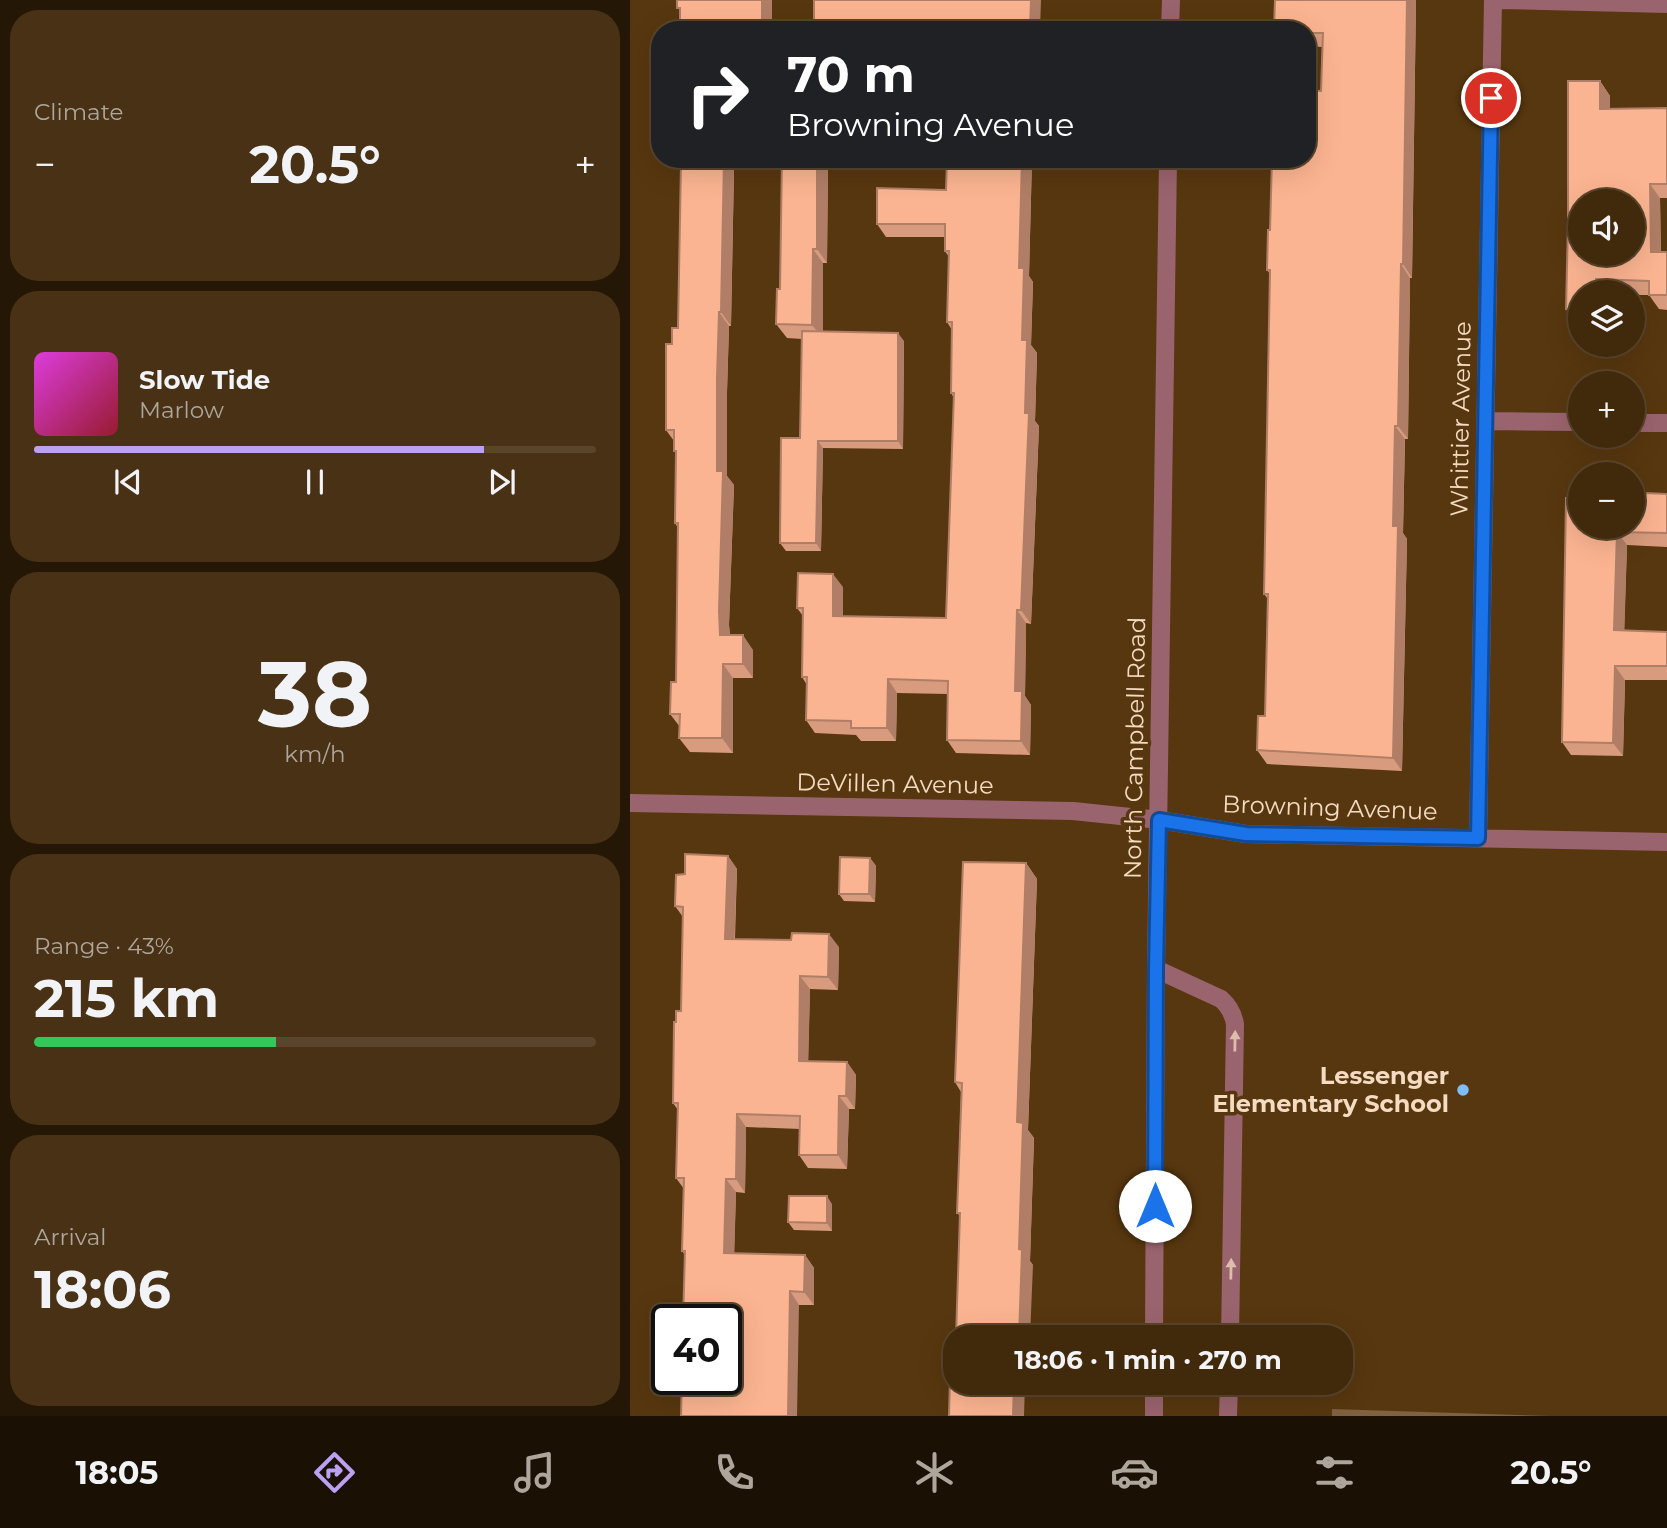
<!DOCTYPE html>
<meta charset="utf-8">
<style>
:root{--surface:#41290b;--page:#483114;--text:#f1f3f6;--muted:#aea69d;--line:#5a452c;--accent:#bca0f2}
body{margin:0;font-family:Montserrat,sans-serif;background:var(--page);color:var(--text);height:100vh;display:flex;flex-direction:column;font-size:26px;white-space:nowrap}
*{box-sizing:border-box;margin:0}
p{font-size:23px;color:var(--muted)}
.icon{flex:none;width:38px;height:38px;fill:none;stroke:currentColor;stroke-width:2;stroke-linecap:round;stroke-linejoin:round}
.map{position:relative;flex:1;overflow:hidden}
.drawer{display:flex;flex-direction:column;gap:10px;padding:10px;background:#241706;width:630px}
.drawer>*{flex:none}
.hud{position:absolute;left:21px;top:21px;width:665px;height:147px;border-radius:28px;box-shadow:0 7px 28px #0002,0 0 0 2px var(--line);background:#202124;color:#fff;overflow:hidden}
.tools{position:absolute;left:938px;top:189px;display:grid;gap:14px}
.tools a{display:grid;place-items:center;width:77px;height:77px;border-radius:50%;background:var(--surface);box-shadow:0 7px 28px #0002,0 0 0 2px var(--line);font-size:35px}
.speed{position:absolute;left:21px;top:1304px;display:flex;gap:14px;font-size:35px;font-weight:700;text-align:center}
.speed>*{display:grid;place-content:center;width:91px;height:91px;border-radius:50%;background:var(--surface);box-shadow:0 7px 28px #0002,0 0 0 2px var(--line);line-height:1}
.speed .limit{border:4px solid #111;border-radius:10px;background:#fff;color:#111}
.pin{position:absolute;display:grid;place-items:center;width:60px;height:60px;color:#fff;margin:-30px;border:4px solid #fff;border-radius:50%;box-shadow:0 2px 7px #0007}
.me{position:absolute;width:77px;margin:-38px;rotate:0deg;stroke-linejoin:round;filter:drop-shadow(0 0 5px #0008)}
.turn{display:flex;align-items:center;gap:24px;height:147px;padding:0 21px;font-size:32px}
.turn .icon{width:91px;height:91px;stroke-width:2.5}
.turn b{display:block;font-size:49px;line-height:60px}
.big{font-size:52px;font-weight:700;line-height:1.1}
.drawer .widget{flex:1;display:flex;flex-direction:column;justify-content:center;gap:10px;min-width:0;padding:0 24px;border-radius:28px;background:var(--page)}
.drawer .dial{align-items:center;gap:0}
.dial b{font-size:91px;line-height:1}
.song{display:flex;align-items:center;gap:21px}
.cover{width:84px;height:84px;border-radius:10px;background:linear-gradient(135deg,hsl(300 70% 55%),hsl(350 70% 35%))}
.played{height:7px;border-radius:4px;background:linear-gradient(90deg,var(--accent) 80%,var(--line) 80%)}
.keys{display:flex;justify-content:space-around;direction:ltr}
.heat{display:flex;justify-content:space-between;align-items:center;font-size:38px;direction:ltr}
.charge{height:10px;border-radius:5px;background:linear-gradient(90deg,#34c759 43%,var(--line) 0)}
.trip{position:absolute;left:313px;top:1325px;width:410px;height:70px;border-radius:28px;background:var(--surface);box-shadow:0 7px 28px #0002,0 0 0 2px var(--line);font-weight:700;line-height:70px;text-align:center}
.menu{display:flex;height:112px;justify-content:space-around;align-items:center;background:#1a1004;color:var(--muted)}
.menu .icon{width:49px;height:49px}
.menu .current{color:var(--accent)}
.menu b{font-size:32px;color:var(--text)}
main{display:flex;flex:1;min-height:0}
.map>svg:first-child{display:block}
.green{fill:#81613f}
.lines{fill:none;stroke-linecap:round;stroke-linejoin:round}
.minor{stroke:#9a646e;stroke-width:18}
.wall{fill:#d89b7d}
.shaded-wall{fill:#b07e66}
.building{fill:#fbb491;stroke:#b07e66;stroke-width:2;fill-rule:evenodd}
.oneway{fill:#debdac}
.route-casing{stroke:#114b97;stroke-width:18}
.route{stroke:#1a73e8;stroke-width:12}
.poi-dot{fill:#7ebdf9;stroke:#57370f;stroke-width:2.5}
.labels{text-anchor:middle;stroke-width:7;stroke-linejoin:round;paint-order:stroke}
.street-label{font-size:24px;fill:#f4dbc1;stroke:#57370f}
.poi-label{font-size:24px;font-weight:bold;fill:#f4dbc1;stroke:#57370f;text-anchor:end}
</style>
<main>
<section class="drawer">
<div class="widget"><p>Climate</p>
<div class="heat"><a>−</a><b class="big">20.5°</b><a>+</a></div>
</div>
<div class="widget">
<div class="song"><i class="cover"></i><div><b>Slow Tide</b><p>Marlow</p></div></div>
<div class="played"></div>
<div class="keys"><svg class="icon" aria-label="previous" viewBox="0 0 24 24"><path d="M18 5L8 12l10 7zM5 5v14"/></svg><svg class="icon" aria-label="pause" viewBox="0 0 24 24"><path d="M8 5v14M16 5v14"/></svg><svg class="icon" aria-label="next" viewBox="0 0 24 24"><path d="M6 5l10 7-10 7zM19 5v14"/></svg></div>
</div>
<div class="widget dial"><b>38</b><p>km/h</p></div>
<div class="widget"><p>Range · 43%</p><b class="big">215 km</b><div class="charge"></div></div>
<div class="widget"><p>Arrival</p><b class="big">18:06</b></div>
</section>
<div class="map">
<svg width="1037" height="1416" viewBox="0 0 1037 1416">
<rect width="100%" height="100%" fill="#57370f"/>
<!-- green -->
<path class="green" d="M 702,1409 L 921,1416 L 702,1416 Z"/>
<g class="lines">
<!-- minor -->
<path class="minor" d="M 871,0 L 1037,4
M 540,30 L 541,0
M 856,421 L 950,422
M 1003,423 L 1037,423
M 0,803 L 443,811 L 529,820 L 616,834 L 1037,842
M 848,838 L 863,0
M 526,969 L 591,999 C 599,1006 603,1013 605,1024 L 600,1337
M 524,1337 L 526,969 L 538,159
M 524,1416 L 524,1382
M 598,1416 L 599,1382"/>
</g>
<!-- wall -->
<path class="wall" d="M 786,0 L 782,278 L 780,278 L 778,439 L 775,439 L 773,533 L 777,539 L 772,771 L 637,764 L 627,750 L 635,716 L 638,599 L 634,594 L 640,274 L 637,270 L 640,230 L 691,91 L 692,47 L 677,46 L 677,30 Z
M 970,81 L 980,96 L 980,109 L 1037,108 L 1037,198 L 1030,198 L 1031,252 L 1037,252 L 1037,310 L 1029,309 L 1019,295 L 1003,295 L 1003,292 L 950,292 L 950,324 L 946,324 L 936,309 Z
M 46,159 L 198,159 L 197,263 L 193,263 L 193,331 L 274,341 L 273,449 L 193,448 L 191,551 L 156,551 L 150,543 L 170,438 L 172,339 L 157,338 L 146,324 L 150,289 L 152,169 L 104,169 L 101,326 L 99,326 L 97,392 L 97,476 L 104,485 L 99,625 L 100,635 L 123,650 L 123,678 L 103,678 L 103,753 L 60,752 L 49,738 L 50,727 L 40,714 L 46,682 L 48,528 L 45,523 L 46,454 L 44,451 L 44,441 L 36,430 L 42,344 L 48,328 L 51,170 L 46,163 Z
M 317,159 L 402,159 L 399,276 L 403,282 L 401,345 L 407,353 L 405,421 L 409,426 L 401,624 L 396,623 L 395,696 L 401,705 L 400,755 L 326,753 L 317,740 L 318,694 L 267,693 L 266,741 L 231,741 L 226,735 L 185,733 L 176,720 L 177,685 L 172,677 L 173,616 L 167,608 L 213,587 L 213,616 L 316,618 L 324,398 L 321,393 L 322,330 L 317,322 L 319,257 L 315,251 L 315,237 L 256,237 L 247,224 L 316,190 Z
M 1037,494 L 1037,547 L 997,545 L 994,631 L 1037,632 L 1037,680 L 995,680 L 993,756 L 941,755 L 932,742 L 936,498 L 1015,499 Z
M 98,856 L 107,869 L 105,939 L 209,947 L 208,990 L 180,989 L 178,1061 L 217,1062 L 226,1075 L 225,1109 L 219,1109 L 217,1169 L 178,1168 L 169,1155 L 170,1129 L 116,1127 L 115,1193 L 106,1192 L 104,1253 L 175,1255 L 184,1268 L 184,1305 L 169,1305 L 55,1255 L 52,1251 L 54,1189 L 46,1178 L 48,1110 L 43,1103 L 46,1022 L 51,1011 L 53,917 L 45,906 L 55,874 Z
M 240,858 L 246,866 L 245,902 L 214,901 L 209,894 Z
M 396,863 L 407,879 L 398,1130 L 404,1138 L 400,1261 L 403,1265 L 330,1216 L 327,1213 L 331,1092 L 325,1082 Z
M 202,1204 L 202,1231 L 164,1230 L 158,1222 Z"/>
<!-- shaded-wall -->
<path class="shaded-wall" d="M 132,0 L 142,0 L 142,30 L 132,30 Z
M 401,0 L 411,0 L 410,30 L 400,30 Z
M 777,0 L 786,0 L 782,278 L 773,264 Z
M 970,81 L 980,96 L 980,123 L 970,109 Z
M 94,159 L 98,159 L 104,169 L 101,326 L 91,312 Z
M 187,159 L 198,159 L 197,263 L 187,249 Z
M 392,159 L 402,159 L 399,276 L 403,282 L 401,345 L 407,353 L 405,421 L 409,426 L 401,624 L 391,610 L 395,413 L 389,268 Z
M 1020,184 L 1030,198 L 1031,266 L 1021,252 Z
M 183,249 L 193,263 L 193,339 L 182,325 Z
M 771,264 L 780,278 L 778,439 L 768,426 Z
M 966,279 L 975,292 L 966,292 Z
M 89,312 L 99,326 L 97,392 L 97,476 L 104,485 L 99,625 L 101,650 L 90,635 L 89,611 L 87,471 L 87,378 Z
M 268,333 L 274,341 L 273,449 L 268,441 Z
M 765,426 L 775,439 L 773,533 L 777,539 L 772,771 L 763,758 L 763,526 Z
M 188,441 L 193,448 L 191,551 L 186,543 Z
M 987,532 L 997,545 L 994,644 L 984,630 Z
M 203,574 L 213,587 L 213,629 L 203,616 Z
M 387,610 L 396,623 L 395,696 L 401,705 L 400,755 L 391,741 L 385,691 Z
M 113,635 L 123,650 L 123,678 L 113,664 Z
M 93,664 L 103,678 L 103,753 L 92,738 Z
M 985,666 L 995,680 L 993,756 L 983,743 Z
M 258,679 L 267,693 L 266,741 L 257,728 Z
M 98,856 L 107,869 L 104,952 L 95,939 Z
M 240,858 L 246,866 L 245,902 L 239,894 Z
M 396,863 L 407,879 L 398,1130 L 404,1138 L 400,1261 L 403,1265 L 400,1337 L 389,1337 L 387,1122 Z
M 199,934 L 209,947 L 208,990 L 198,977 Z
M 170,976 L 180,989 L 178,1074 L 169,1061 Z
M 217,1062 L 226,1075 L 225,1109 L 216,1096 Z
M 209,1096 L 219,1109 L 217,1169 L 208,1155 Z
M 107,1114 L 116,1127 L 115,1193 L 106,1179 Z
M 96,1179 L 106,1192 L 104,1266 L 94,1253 Z
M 197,1196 L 202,1204 L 202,1231 L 197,1223 Z
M 175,1255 L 184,1268 L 184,1305 L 174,1292 Z
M 160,1291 L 169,1305 L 167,1416 L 158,1416 Z
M 384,1382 L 395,1382 L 394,1416 L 383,1416 Z"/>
<!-- building -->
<path class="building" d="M 47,0 L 132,0 L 132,30 L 102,29 L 102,30 L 50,30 L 50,8 L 47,8 Z
M 184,0 L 401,0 L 400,30 L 184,30 Z
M 645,0 L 777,0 L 773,264 L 771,264 L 768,426 L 765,426 L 763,526 L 768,526 L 763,758 L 627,750 L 628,716 L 635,716 L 638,594 L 634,594 L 640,270 L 637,270 L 638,230 L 640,230 L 642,159 L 677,159 L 677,90 L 691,91 L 693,33 L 677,33 L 677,30 L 644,30 Z
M 938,81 L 970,81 L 970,109 L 1037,108 L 1037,184 L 1020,184 L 1021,252 L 1037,252 L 1037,295 L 1019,295 L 1019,281 L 966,279 L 966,292 L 950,292 L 950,310 L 936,309 L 938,223 ZM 950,201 L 1003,201 L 1003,254 L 950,254 Z
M 46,159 L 94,159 L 91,312 L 89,312 L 87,378 L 87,471 L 93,471 L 89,611 L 90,635 L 113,635 L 113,664 L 93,664 L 92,738 L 49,738 L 50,714 L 40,714 L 41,682 L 46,682 L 48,523 L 45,523 L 46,451 L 44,451 L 44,430 L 36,430 L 36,344 L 42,344 L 42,328 L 48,328 L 51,164 L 46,163 Z
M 152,159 L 187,159 L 187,249 L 183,249 L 182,325 L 146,324 L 147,289 L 150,289 Z
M 317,159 L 392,159 L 389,268 L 394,268 L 392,340 L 397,340 L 395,413 L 399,413 L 391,610 L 387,610 L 385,691 L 392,691 L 391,741 L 317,740 L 318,681 L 258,679 L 257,728 L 221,728 L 221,721 L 176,720 L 177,677 L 172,677 L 173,608 L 167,608 L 168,573 L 203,574 L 203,616 L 316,618 L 324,393 L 321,393 L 322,322 L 317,322 L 319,251 L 315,251 L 315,224 L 247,224 L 247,188 L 316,190 Z
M 172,331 L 268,333 L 268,441 L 188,441 L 186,543 L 150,543 L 151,438 L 170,438 Z
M 1015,493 L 1037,494 L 1037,533 L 987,532 L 984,630 L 1037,632 L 1037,666 L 985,666 L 983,743 L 932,742 L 936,498 L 950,498 L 950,527 L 1003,527 L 1003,499 L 1015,499 Z
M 55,854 L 98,856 L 95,939 L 161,940 L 162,933 L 199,934 L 198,977 L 170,976 L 169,1061 L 217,1062 L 216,1096 L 209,1096 L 208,1155 L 169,1155 L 170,1116 L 107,1114 L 106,1179 L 96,1179 L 94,1253 L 175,1255 L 174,1292 L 160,1291 L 158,1416 L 51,1416 L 52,1379 L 96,1379 L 96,1320 L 53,1320 L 55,1251 L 52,1251 L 54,1178 L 46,1178 L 48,1103 L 43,1103 L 44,1022 L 46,1022 L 46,1011 L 51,1011 L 53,907 L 45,906 L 46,875 L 55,874 Z
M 210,857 L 240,858 L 239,894 L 209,894 Z
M 333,862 L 396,863 L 387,1122 L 393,1123 L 389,1249 L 392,1250 L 389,1337 L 326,1337 L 330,1213 L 327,1213 L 332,1083 L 325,1082 Z
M 159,1196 L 197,1196 L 197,1223 L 158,1222 Z
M 326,1348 L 326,1382 L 384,1382 L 383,1416 L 319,1416 L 320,1377 L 325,1377 Z"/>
<!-- one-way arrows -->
<defs><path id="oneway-solid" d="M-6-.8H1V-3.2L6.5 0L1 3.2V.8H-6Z" transform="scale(1.75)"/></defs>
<g class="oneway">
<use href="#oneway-solid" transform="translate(605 1041) rotate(-89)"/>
<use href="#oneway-solid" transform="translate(601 1269) rotate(-89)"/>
</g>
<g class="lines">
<defs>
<path id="route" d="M 525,1206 L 526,969 L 529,820 L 616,834 L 848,838 L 861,98"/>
</defs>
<!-- route casing -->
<use href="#route" class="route-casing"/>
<!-- route -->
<use href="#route" class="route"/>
</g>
<!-- markers -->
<circle class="poi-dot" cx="833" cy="1090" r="7"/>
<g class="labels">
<!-- street labels -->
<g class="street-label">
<text transform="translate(831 419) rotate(-89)" y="8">Whittier Avenue</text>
<text transform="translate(505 748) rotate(-89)" y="8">North Campbell Road</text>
<text transform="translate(265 784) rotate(1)" y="8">DeVillen Avenue</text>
<text transform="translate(700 808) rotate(2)" y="8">Browning Avenue</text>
</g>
<!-- poi labels -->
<g class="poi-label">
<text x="819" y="1084">Lessenger<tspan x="819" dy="28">Elementary School</tspan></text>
</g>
</g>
</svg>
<div class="tools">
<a><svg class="icon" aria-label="sound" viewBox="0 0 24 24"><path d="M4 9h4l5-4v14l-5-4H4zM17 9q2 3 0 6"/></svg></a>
<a><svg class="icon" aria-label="layers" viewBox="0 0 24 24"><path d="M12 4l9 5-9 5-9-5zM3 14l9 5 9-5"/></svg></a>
<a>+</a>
<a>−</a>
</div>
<div class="speed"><div class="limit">40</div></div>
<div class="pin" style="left:861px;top:98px;background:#d93025"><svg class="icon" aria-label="arrive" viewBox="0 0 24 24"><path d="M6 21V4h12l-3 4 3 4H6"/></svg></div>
<svg class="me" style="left:525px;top:1206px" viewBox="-20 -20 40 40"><circle r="19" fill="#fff"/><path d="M0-13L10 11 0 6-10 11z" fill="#1a73e8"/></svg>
<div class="trip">18:06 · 1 min · 270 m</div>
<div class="hud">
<div class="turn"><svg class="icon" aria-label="right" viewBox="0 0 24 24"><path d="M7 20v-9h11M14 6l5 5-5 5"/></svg><div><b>70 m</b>Browning Avenue</div></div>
</div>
</div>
</main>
<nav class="menu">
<b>18:05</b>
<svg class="icon current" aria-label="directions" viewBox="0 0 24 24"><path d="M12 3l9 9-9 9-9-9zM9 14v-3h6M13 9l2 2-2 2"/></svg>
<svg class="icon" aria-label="music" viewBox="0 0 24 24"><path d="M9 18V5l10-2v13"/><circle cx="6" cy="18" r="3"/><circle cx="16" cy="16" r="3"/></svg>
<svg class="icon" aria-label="phone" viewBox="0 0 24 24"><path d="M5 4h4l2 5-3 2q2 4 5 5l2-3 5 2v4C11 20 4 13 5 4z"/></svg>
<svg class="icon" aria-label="climate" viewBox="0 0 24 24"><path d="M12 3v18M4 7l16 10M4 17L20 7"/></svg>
<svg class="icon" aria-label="car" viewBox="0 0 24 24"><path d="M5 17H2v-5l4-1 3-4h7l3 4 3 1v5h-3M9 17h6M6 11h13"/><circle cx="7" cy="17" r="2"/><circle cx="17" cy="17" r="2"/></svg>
<svg class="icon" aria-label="filters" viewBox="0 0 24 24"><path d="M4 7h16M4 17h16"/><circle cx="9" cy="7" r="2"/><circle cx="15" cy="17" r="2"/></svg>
<b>20.5°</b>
</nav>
